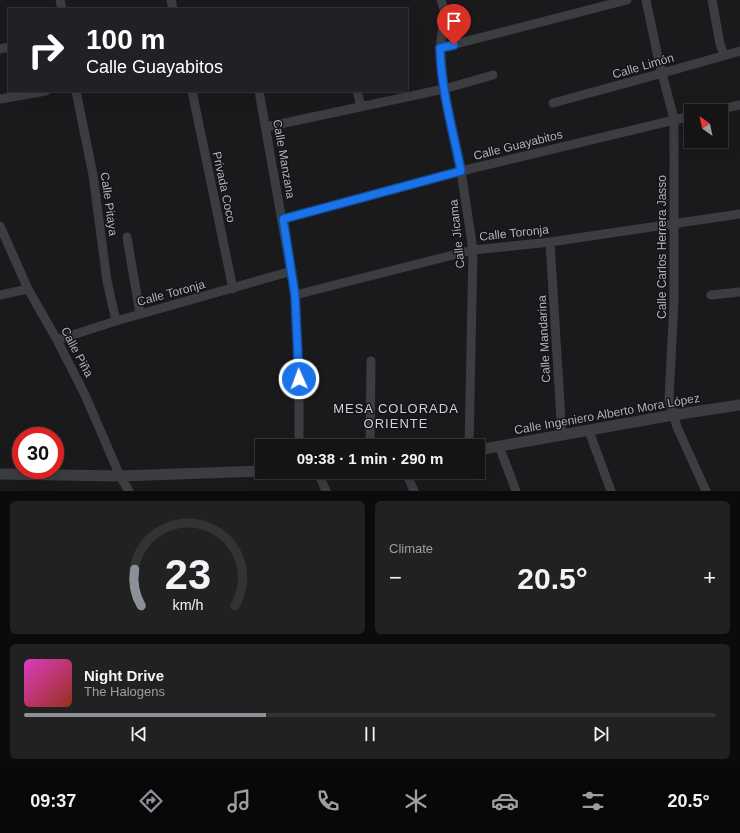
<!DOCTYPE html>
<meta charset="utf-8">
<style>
:root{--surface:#141415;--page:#212122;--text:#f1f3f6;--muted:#9d9ea0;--line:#333334;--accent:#8c9099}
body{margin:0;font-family:Arial,sans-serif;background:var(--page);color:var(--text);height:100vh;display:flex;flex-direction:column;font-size:15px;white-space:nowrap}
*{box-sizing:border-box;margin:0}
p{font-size:13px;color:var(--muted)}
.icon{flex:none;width:22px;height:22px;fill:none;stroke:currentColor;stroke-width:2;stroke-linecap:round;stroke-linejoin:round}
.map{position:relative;height:491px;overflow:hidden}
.side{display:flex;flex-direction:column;gap:10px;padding:10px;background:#0b0b0c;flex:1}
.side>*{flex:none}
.hud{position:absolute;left:8px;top:8px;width:400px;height:84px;border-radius:0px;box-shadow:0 4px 16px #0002,0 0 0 1px var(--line);background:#202124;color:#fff;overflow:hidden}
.needle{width:26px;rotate:327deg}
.controls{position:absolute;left:684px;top:104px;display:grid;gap:8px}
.controls a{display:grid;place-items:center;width:44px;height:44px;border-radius:0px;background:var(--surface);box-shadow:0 4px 16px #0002,0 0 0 1px var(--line);font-size:20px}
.speed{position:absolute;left:12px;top:427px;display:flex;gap:8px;font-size:20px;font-weight:700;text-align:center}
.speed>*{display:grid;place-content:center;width:52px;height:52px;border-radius:50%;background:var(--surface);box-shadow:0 4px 16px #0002,0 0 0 1px var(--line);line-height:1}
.speed .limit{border:6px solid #d22;background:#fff;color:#111}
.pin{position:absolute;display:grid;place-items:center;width:34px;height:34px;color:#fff;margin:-41px -17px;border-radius:50% 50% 50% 0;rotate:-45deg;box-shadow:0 0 4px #0007}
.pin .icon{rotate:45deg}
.me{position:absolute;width:44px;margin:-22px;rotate:358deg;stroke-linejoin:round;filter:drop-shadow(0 0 3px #0008)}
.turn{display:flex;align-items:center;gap:14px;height:84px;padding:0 12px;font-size:18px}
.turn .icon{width:52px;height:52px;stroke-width:2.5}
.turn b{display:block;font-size:28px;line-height:34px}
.big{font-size:30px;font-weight:700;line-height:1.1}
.side .widget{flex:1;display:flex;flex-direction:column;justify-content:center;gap:6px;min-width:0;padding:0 14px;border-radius:6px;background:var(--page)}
.side .dial{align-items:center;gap:0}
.dial svg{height:104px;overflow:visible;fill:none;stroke:var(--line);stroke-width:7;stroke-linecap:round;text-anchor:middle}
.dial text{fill:var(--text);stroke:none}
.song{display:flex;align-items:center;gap:12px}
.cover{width:48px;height:48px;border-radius:6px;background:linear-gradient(135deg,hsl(310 70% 55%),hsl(10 70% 35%))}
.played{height:4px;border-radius:2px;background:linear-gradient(90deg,var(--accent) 35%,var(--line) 35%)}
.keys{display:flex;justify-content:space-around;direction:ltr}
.heat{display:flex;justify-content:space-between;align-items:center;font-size:22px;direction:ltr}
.side .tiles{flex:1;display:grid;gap:10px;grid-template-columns:1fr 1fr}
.widget:last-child{grid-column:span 2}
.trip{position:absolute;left:255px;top:439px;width:230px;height:40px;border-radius:0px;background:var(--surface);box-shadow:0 4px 16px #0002,0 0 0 1px var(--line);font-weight:700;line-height:40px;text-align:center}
.tabs{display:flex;height:64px;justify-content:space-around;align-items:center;background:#080808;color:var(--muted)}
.tabs .icon{width:28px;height:28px}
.tabs .active{color:var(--accent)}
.tabs b{font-size:18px;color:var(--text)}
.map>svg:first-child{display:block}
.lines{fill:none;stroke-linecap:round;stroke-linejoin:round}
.minor{stroke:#3b3d40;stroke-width:9}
.tertiary{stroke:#3b3d40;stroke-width:11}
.route-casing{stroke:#114b97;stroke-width:10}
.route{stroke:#1a73e8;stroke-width:7}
.labels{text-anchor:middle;stroke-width:3;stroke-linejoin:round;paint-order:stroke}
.street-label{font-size:12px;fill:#aeb4ba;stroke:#151517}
.neighbourhood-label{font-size:13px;letter-spacing:1px;fill:#ced2d6;stroke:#151517}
</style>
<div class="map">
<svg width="740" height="491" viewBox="0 0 740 491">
<rect width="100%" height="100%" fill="#1a1a1c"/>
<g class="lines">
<!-- minor -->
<path class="minor" d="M 60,0 L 62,9
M 171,0 L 173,9
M 441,0 L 446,15 L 442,33 L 440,48 L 444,89 L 461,171 L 473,250 L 469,446
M 646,0 L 659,62 L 674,119 L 674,301 L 669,399 L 677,427 L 706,491
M 712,0 L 720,44 L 724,55
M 440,48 L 627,0
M 0,49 L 9,47
M 76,91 L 93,175 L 107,281 L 116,321
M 192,91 L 233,289
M 259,91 L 295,295 L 299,379 L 299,446
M 357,91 L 361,106
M 0,99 L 46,91
M 553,103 C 615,86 678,69 740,51
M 712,111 L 740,105
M 266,127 L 444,89 L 493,75
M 283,219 L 461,171 L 691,116
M 0,226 L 28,289 L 57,340 L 85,395 L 120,476 L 129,491
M 127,237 L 140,314
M 550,242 L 562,436
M 0,295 L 28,289
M 295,295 L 473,250 L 550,242 L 740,214
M 711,295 L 740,292
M 57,340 L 116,321 L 292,271
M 589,431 L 611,491
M 370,446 L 371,361
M 499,446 L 516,491
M 318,472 L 326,491
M 406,472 L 414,491"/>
<!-- tertiary -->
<path class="tertiary" d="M 478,450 L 673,415 L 740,405
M 0,474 L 120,476 L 262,471"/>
</g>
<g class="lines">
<defs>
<path id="route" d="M 299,379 L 295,295 L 283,219 L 461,171 C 453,131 441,90 440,48 L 454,45"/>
</defs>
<!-- route casing -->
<use href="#route" class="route-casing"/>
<!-- route -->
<use href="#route" class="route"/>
</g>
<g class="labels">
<!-- street labels -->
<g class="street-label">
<text transform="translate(643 66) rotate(-16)" y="4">Calle Limón</text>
<text transform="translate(518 145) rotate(-14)" y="4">Calle Guayabitos</text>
<text transform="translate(284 159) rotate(80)" y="4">Calle Manzana</text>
<text transform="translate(224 187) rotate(78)" y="4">Privada Coco</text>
<text transform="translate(109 204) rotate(82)" y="4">Calle Pitaya</text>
<text transform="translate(514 233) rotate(-6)" y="4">Calle Toronja</text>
<text transform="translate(457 234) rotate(-96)" y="4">Calle Jícama</text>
<text transform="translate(662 247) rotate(-90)" y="4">Calle Carlos Herrera Jasso</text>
<text transform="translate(171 293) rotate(-15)" y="4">Calle Toronja</text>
<text transform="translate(544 339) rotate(-93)" y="4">Calle Mandarina</text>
<text transform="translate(77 352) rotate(62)" y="4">Calle Piña</text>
<text transform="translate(607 414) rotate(-10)" y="4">Calle Ingeniero Alberto Mora López</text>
</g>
<!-- neighbourhood labels -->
<g class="neighbourhood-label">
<text x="396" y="413">MESA COLORADA<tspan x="396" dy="15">ORIENTE</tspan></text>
</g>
</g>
</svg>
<div class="controls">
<a><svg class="needle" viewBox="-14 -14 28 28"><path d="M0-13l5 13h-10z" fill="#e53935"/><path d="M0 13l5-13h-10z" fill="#9d9ea0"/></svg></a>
</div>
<div class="speed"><div class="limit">30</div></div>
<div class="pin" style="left:454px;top:45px;background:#d93025"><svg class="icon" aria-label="arrive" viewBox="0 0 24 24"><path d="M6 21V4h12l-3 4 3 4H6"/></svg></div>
<svg class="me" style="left:299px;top:379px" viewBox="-20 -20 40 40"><circle r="17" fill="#1a73e8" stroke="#fff" stroke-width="3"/><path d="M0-11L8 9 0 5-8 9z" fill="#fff"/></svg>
<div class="trip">09:38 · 1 min · 290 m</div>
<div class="hud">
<div class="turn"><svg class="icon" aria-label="right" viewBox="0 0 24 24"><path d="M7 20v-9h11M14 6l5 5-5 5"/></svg><div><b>100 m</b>Calle Guayabitos</div></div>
</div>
</div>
<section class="side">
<div class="tiles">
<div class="widget dial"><svg viewBox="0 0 100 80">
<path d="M14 69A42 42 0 1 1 86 69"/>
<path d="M14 69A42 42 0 0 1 9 41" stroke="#8c9099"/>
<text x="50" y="56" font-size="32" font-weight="700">23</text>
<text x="50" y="72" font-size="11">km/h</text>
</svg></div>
<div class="widget"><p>Climate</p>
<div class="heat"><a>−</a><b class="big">20.5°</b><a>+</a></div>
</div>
<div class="widget">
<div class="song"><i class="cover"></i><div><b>Night Drive</b><p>The Halogens</p></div></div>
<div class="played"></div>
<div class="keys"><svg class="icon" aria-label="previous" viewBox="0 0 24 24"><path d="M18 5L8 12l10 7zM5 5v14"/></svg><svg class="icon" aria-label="pause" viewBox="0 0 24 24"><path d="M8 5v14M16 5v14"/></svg><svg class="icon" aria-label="next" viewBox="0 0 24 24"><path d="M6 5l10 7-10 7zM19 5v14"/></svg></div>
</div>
</div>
</section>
<nav class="tabs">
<b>09:37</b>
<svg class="icon active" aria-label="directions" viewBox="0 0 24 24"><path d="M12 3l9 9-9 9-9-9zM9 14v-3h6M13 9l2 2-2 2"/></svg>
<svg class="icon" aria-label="music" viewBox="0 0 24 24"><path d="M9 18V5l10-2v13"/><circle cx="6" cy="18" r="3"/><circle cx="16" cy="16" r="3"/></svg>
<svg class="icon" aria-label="phone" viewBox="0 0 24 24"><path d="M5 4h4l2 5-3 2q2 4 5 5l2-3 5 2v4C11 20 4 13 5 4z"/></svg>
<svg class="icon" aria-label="climate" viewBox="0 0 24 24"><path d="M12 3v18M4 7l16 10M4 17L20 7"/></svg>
<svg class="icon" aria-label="car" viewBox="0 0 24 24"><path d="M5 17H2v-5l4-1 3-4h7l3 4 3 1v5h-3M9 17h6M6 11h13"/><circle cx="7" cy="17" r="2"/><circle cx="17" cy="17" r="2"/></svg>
<svg class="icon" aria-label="filters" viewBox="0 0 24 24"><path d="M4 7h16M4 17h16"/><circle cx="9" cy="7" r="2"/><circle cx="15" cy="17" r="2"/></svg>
<b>20.5°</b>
</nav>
